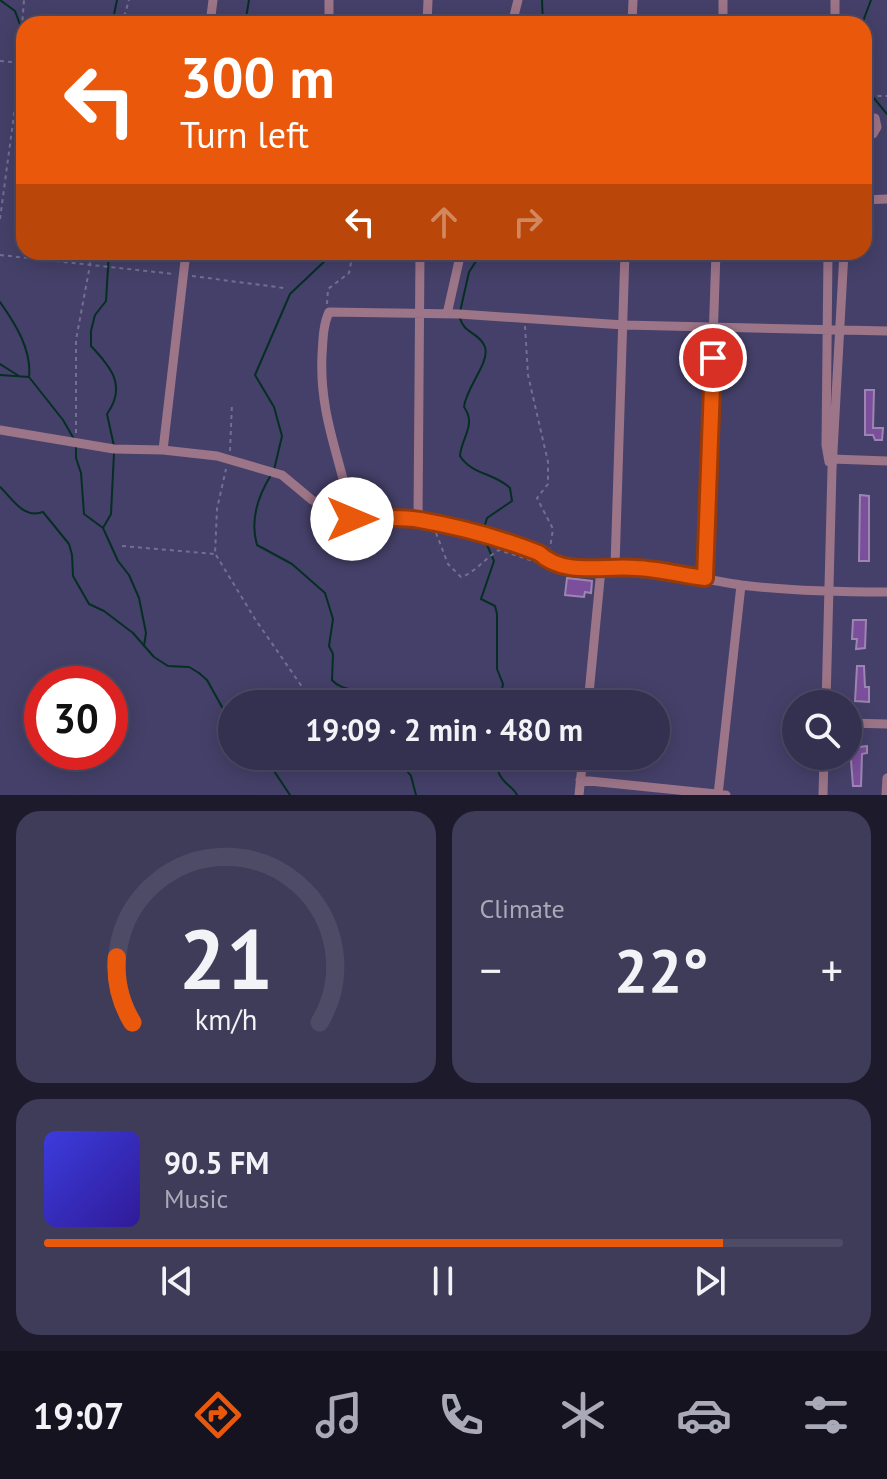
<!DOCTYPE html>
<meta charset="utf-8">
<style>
:root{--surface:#34304f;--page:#3f3c59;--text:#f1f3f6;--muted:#a9a9b7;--line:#4e4b66;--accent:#ea580c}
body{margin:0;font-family:"PT Sans",sans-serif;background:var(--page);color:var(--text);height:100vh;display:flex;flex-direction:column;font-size:30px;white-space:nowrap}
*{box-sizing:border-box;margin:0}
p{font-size:26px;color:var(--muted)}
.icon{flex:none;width:44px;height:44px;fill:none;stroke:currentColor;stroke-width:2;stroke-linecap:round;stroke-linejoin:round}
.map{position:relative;height:795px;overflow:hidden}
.sheet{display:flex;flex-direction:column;gap:16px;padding:16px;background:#1d1a2b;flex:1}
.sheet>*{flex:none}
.banner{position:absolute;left:16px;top:16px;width:856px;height:244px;border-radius:24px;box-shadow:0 4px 20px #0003,0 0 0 2px var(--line);background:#ea580c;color:#fff;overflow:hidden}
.fabs{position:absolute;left:782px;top:690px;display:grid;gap:16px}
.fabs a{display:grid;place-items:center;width:80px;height:80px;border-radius:50%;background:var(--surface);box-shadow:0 4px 20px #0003,0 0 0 2px var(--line);font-size:40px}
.speed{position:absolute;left:24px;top:666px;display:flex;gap:16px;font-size:40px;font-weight:700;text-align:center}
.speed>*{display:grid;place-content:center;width:104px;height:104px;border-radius:50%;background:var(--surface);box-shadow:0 4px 20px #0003,0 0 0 2px var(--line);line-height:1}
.speed .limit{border:12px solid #d22;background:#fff;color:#111}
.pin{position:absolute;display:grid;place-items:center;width:68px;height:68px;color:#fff;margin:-34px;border:4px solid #fff;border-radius:50%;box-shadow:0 2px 8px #0007}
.me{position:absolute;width:88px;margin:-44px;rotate:90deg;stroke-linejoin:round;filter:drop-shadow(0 0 6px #0008)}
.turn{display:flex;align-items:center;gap:28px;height:168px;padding:0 32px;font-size:36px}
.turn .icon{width:104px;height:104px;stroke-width:2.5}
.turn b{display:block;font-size:56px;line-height:68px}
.lanes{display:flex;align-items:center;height:76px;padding:0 32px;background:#0003;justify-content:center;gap:40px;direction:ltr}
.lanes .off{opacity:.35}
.big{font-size:60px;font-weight:800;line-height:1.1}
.sheet .card{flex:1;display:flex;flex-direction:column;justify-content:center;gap:12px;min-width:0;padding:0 28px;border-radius:24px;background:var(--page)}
.sheet .dial{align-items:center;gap:0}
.dial svg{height:208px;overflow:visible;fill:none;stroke:var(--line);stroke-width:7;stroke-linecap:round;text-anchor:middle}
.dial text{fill:var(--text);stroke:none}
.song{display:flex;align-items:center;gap:24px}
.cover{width:96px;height:96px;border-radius:12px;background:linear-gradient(135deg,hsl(240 70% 55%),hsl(250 70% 35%))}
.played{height:8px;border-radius:4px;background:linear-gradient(90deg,var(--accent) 85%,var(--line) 85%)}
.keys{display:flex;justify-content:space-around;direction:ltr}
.heat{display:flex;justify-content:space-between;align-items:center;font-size:44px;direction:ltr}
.sheet .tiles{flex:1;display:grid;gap:16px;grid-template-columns:1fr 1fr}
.card:last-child{grid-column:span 2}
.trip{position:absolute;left:218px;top:690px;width:452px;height:80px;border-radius:40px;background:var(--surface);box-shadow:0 4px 20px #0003,0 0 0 2px var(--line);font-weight:800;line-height:80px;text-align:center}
.menu{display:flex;height:128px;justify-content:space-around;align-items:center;background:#151320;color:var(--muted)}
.menu .icon{width:56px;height:56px}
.menu .on{color:var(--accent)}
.menu b{font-size:36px;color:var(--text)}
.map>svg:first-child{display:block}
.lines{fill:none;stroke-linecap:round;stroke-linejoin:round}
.stream{stroke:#052f23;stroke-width:2}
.building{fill:#7b4f9c;stroke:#9c85b1;stroke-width:2}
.path{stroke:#736f93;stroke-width:2;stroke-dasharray:4 4;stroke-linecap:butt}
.street{stroke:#9d7588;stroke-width:9}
.route-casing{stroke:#983908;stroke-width:20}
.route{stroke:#ea580c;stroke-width:14}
</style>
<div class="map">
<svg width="887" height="795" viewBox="0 0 887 795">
<rect width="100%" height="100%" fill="#454069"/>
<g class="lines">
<!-- stream -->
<path class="stream" d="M 0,0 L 15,11 L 24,35
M 542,0 L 543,24
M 112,24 L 117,0
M 245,24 L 249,0
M 862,24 L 871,0
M 864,86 L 887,114
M 109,252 L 106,301 L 95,315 L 91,331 L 91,346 C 111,367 127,386 107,414 L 114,446
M 0,302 C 15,323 32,350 29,377
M 460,312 L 469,272 L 482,252
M 460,318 C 463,333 480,333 485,347 C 490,363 466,387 464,407 C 477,425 461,438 460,456 C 472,475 495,473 510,488 L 512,501 L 487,518 L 484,528
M 0,364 L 19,376
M 0,375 L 29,377 L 63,420 L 74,439
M 76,445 L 76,458 L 81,473 L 84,514 L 103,528
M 114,453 L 111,514 L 103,528 L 118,561 L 129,575 L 139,598 L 146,633 L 144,646
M 274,470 L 282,436 L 274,407 L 255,375 L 290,294 L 328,258 L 331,252
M 271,475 C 258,496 250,521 257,545 L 292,564 L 325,593 L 333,619 L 329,646 L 333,654 L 332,680 C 342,692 359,687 372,697 L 373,704
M 0,487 C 13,499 23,519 43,512 L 69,544 L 72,555 L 73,576 L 89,604 L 104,611 L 133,633 L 154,657 L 168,666 L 189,667 L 199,673 L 207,680 L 232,725
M 484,538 L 494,561 L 481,599 L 495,606 L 497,614 L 497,669 L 503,684 L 499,704
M 264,756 L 290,795
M 395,756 L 411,776 L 416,795
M 506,756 L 498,771 C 502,784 513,786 517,795"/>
</g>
<!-- building -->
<path class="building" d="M 865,390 L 874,390 L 873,428 L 883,428 L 882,440 L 875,440 L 873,435 L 865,435 Z
M 860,495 L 869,496 L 869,561 L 859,561 Z
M 567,578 L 592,581 L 591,593 L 585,592 L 584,597 L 565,595 Z
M 853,620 L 866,620 L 865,648 L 856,649 L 857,639 L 852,639 Z
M 857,666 L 864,666 L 865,687 L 869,687 L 869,702 L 855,701 Z
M 867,746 L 867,753 L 862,754 L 861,786 L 853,786 L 850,748 Z"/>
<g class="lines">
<!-- path -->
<path class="path" d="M 122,24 L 129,0
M 0,61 L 24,63
M 864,100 L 866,96 L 887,96
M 864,105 L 868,112
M 0,219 L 17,92 L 24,0
M 0,255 L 174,274
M 192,276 L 284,288
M 327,304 L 328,289 L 349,273 L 353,252
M 525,326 L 528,375 L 548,462 L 548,484 L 537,498 L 553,529 L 550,548
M 76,433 L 76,340 L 90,265 L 91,252
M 230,451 L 232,403
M 436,533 L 448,564 L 461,577 C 475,573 486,557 499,550 L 536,562
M 122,546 L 215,554 L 217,509 L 226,469
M 216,555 L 255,619 L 314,704"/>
<!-- street -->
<path class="street" d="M 210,24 L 213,0
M 329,24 L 329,0
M 427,24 L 428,0
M 512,24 L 518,0
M 632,24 L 633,0
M 723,24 L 723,0
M 835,24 L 835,0
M 864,135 L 873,134 L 877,127 L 875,118
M 864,200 L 887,199
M 828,252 L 826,445 L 829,462
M 447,314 L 461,252
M 0,430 L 114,449 L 163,450 L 217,456 L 282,475 L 312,500 L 352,519 L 418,520 L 462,531 L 483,533 L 539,553 C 565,578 607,564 638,568 C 672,572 707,580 741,585 C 789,591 839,592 887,592
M 163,450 L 186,252
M 832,459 L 887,461
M 352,519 C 342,460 319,418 322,355 C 323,340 323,325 329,312 L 459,314 L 624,325 L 887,331
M 418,520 L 420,252
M 615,566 L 625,252
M 705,578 L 716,252
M 588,704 L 601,569
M 826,704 L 832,469 L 844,252
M 848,723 L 887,724
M 580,780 L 726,795
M 579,795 L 583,756
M 718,795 L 741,585
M 823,795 L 824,756
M 886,795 L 887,778"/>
</g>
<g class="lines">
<defs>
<path id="route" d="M 352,519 C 374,519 398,516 420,520 C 461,527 500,538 539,553 C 564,577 606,565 636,568 C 659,569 682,575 705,578 L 713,358"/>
</defs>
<!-- route casing -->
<use href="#route" class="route-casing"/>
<!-- route -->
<use href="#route" class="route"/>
</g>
</svg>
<div class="fabs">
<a><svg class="icon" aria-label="search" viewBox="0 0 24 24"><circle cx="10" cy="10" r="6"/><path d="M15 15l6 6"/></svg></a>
</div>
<div class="speed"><div class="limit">30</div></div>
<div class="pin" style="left:713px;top:358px;background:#d93025"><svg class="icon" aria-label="arrive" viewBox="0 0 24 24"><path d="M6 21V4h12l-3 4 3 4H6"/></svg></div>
<svg class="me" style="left:352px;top:519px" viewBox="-20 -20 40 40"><circle r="19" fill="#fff"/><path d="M0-13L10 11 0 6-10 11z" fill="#ea580c"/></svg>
<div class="trip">19:09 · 2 min · 480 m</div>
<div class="banner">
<div class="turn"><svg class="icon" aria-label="left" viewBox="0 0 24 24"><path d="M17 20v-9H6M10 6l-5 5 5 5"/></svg><div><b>300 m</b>Turn left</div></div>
<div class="lanes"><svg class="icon" aria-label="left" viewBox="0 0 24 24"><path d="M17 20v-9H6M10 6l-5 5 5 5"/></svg><svg class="icon off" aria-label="ahead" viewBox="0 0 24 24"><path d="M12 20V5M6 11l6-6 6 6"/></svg><svg class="icon off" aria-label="right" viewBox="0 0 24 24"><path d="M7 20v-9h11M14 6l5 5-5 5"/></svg></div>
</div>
</div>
<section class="sheet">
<div class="tiles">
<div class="card dial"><svg viewBox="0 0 100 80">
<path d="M14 69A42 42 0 1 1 86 69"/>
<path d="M14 69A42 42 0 0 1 8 44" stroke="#ea580c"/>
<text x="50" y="56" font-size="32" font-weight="700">21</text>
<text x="50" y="72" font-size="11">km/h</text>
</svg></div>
<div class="card"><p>Climate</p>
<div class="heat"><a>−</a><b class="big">22°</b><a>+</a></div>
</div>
<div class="card">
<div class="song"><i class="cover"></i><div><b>90.5 FM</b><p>Music</p></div></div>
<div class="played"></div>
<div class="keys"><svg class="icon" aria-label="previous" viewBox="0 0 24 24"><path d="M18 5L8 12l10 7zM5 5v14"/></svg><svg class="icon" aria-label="pause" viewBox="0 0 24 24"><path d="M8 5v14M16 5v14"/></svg><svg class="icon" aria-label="next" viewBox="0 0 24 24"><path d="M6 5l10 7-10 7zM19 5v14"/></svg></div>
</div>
</div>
</section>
<nav class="menu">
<b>19:07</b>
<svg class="icon on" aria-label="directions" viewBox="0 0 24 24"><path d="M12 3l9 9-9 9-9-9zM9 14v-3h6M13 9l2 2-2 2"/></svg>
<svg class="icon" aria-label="music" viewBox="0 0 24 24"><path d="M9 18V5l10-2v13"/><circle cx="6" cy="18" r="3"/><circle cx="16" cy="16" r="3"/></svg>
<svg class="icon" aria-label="phone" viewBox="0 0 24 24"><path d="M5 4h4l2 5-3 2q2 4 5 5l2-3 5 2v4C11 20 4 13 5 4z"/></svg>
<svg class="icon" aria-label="climate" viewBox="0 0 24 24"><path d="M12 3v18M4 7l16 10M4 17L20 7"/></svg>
<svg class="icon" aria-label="car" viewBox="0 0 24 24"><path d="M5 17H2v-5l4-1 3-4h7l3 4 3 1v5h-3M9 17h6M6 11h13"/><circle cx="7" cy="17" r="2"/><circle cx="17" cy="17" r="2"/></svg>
<svg class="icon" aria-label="filters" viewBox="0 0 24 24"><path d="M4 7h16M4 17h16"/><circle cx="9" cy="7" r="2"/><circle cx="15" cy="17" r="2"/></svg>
</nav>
